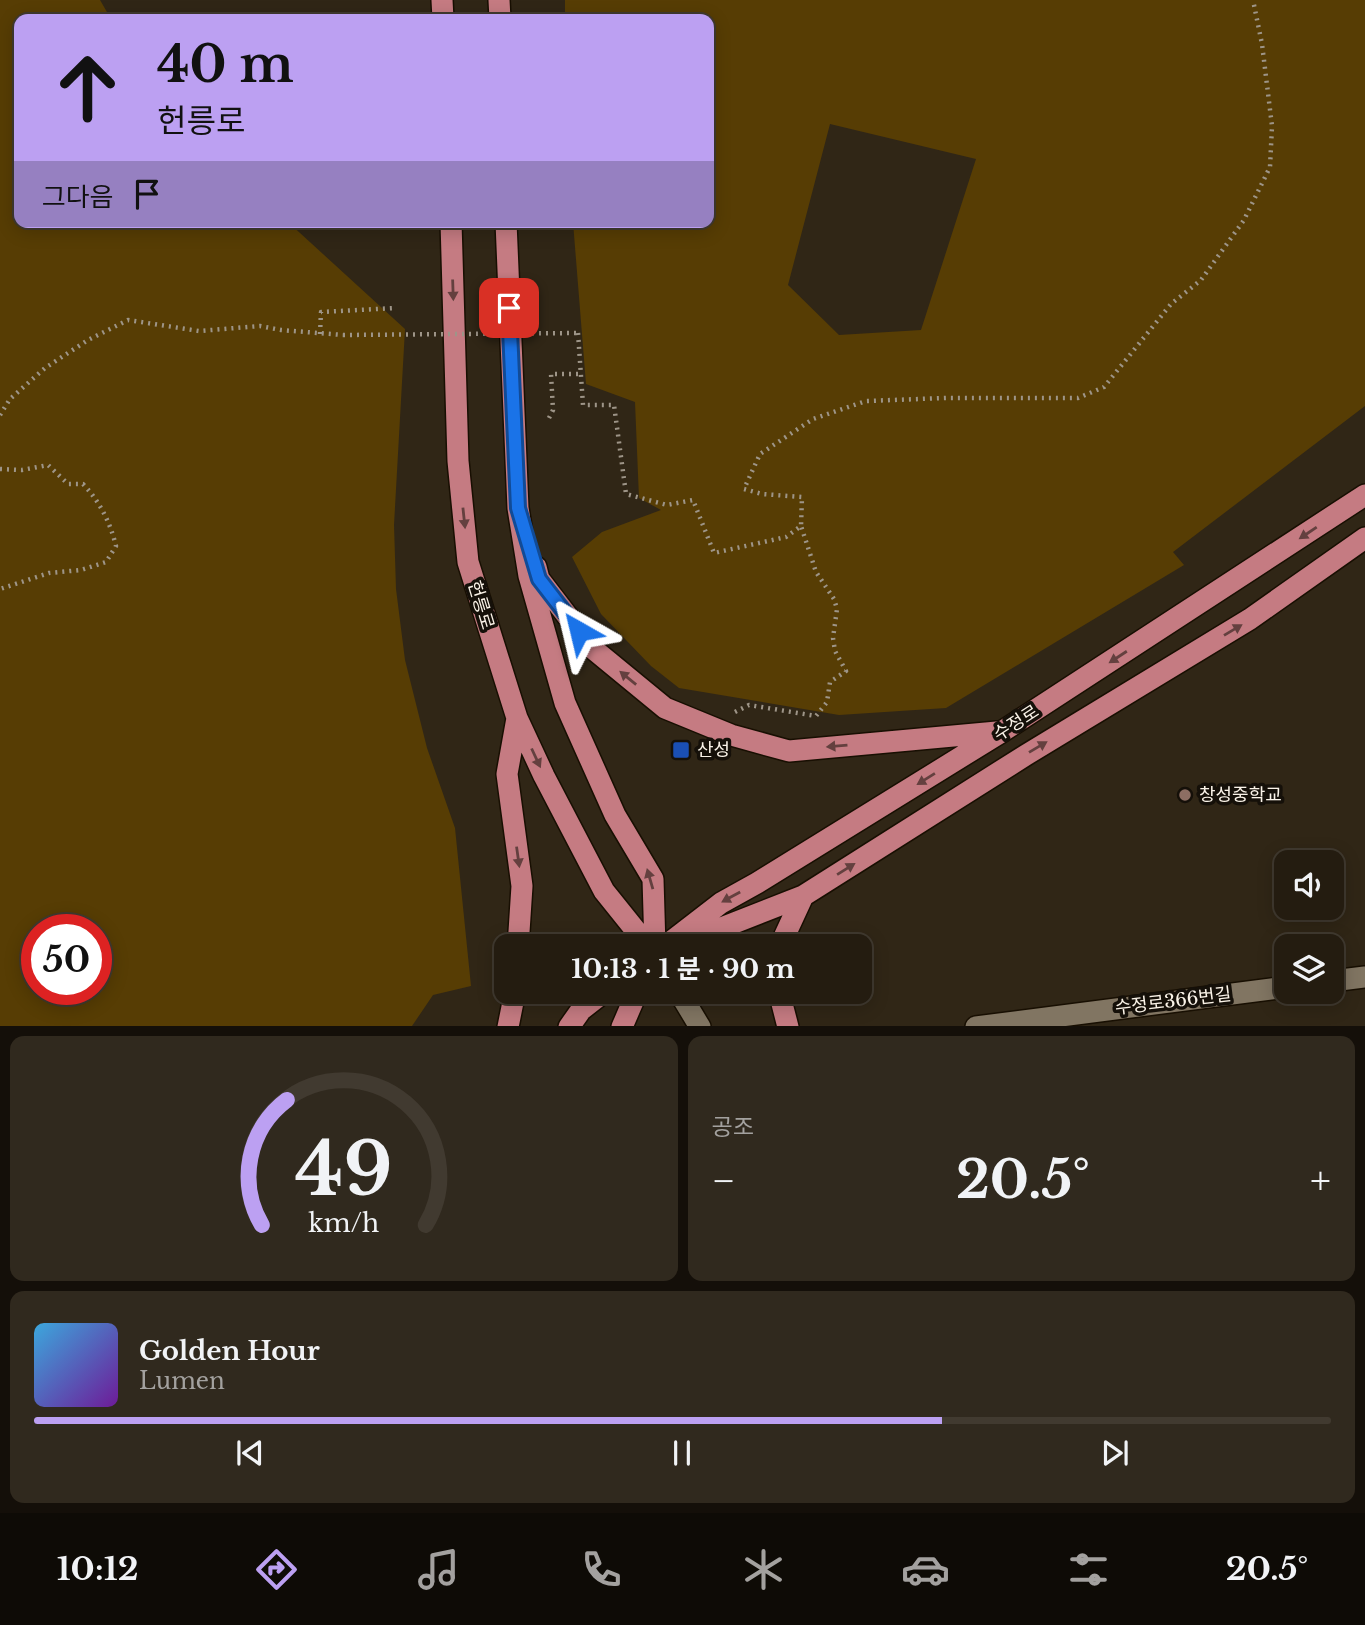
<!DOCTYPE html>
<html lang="ko">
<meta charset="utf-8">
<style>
:root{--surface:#241c10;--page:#30291e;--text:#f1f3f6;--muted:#a3a19f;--line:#413a30;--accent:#bca0f2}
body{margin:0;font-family:"Libre Baskerville","Noto Sans KR",serif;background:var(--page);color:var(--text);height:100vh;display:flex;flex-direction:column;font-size:26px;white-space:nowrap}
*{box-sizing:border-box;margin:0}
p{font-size:23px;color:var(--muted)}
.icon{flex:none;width:38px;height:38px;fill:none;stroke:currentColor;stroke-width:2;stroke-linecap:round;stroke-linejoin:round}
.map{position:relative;height:1026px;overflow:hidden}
.panel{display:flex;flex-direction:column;gap:10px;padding:10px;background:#140f09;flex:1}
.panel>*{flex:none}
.top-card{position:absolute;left:14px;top:14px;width:700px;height:214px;border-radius:14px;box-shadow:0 4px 18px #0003,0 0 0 2px var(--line);background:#bca0f2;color:#111;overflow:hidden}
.fabs{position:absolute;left:1274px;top:850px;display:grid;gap:14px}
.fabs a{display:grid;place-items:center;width:70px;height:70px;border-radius:14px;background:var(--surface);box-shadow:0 4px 18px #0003,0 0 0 2px var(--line);font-size:35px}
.speed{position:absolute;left:21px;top:914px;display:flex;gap:14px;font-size:35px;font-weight:700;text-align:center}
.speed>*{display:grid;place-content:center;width:91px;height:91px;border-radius:50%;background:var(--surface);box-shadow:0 4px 18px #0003,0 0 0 2px var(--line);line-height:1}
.speed .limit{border:10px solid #d22;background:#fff;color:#111}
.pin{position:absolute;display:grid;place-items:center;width:60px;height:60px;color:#fff;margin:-30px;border-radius:14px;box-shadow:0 4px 10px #0006}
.me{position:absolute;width:77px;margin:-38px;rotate:323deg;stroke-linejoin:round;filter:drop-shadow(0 0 5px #0008)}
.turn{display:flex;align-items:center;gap:24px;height:147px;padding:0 28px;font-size:32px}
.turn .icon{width:91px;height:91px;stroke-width:2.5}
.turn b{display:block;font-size:49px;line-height:60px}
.then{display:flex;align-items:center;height:66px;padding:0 28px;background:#0003;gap:14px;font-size:26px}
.big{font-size:52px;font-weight:700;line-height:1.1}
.panel .tile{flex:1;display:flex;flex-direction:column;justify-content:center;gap:10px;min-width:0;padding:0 24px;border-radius:14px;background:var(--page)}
.panel .dial{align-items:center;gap:0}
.dial svg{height:182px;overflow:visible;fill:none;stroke:var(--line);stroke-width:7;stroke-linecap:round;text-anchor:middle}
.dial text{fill:var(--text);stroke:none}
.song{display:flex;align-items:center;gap:21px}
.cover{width:84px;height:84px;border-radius:10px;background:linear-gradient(135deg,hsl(200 70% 55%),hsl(280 70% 35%))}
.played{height:7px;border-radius:4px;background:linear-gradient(90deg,var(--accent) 70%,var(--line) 70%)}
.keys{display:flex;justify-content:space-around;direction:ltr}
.heat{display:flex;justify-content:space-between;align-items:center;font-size:38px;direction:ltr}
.panel .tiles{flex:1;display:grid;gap:10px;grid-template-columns:1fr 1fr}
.tile:last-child{grid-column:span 2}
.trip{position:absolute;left:494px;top:934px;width:378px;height:70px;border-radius:14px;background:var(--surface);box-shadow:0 4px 18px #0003,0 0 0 2px var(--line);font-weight:700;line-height:70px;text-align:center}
.tabs{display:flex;height:112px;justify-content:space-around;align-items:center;background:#0e0b06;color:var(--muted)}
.tabs .icon{width:49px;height:49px}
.tabs .active{color:var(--accent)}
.tabs b{font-size:32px;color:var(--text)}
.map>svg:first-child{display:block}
.green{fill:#573d04;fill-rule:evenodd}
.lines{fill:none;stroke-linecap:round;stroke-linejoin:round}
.minor-casing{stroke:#180f02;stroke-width:24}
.major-casing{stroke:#180f02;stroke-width:24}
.path{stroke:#9e9588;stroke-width:4.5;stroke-dasharray:2 5;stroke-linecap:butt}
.minor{stroke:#817562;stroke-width:21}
.major{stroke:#c57b82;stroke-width:21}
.path-bridge{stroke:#9e9588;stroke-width:4.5;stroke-dasharray:2 5;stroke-linecap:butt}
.oneway{fill:#64403f}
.route-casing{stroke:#114b97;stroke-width:18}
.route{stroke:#1a73e8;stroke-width:12}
.transit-dot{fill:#1a4fb4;stroke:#151009;stroke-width:2.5}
.education-dot{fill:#8d6e63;stroke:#151009;stroke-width:2.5}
.labels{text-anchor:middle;stroke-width:7;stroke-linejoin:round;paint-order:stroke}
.street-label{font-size:18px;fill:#faf3e8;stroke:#151009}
.poi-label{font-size:18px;fill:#faf3e8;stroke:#151009;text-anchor:start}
</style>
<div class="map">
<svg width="1365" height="1027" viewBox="0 0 1365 1027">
<rect width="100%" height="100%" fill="#302616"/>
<!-- green -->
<path class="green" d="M 0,0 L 100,0 L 111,19 L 19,19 L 19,222 L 288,222 L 405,329 L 394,525 L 396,589 L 405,660 L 427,748 L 455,828 L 471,986 L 433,995 L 412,1026 L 0,1026 ZM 96,929 L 96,989 L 37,989 L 37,929 Z
M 565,0 L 1365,0 L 1365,406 L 1173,552 L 1184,565 L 946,708 L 839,715 L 679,688 L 651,666 L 601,614 L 572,557 L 602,532 L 661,510 L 639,498 L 635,402 L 586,384 L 573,222 L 709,222 L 709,19 L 565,19 ZM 830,124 L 976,159 L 921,330 L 839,335 L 788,285 Z"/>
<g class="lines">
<defs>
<path id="minor" d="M 1332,981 L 1365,977
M 679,992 L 700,1027
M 976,1027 L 1286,987"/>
<path id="major" d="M 442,0 L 443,19
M 499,0 L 500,19
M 451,222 L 458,461 L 468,562 L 517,718 L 544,776 L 604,891 L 649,947
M 506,222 L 518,508 L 529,576 L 565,703 L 615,815 L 653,879 L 655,947
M 536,567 L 539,579 L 592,648 L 665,708 L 731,735 L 789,751 L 997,732
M 517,718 L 507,774 L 522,886 L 518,947
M 678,945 L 803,896 L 1026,755 L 1250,619 L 1365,538
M 664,947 L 721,903 L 757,883 L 1003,731 L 1365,495
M 783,947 L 785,935 L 803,896
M 779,992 L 788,1027
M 508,1027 L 515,992
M 569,1027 L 581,1010 L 604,992
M 622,1027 L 637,992"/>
</defs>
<!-- minor casing -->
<use href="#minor" class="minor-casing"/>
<!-- major casing -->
<use href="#major" class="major-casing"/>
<!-- path -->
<path class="path" d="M 578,333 L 583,405 L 614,405 L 626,494 L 667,505 L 693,500 L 714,553 L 786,537 L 801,526 L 802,497 L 762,494 L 744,489 L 760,454 L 813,419 L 866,401 L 946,398 L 1078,398 L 1104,387 L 1171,304 L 1201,280 L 1244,220 L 1270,167 L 1272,126 L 1262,44 L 1253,0
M 320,334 L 321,312 L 395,308
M 0,415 L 10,399 L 45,368 L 88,340 L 128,320 L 199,331 L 260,326 L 281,330 L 343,335
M 549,418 L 553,410 L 551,374 L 581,374
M 0,469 L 22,470 L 48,465 L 68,484 L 83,484 C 100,502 110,522 116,546 L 106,562 L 81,570 L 49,573 L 0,589
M 735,712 L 749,705 L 816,716 L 827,702 L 830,682 L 846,671 L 835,651 L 833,638 L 837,609 L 834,599 L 816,572 L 801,526"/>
<!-- minor -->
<use href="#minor" class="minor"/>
<!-- major -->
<use href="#major" class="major"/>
<!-- path-bridge -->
<path class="path-bridge" d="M 343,335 L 578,333"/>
</g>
<!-- one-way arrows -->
<defs><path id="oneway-solid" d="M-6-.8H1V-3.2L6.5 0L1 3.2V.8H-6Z" transform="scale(1.75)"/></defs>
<g class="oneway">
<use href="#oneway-solid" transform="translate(453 290) rotate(88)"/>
<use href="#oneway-solid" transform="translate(464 518) rotate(84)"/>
<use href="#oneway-solid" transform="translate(1308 533) rotate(146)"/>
<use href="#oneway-solid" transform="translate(1233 630) rotate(-31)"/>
<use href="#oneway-solid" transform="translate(1118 657) rotate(147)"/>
<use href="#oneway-solid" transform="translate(628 678) rotate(-141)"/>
<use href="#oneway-solid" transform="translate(837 746) rotate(175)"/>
<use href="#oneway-solid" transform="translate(1038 747) rotate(-31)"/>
<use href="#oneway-solid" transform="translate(536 758) rotate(65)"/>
<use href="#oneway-solid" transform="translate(926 779) rotate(148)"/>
<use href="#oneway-solid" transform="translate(518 857) rotate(82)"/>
<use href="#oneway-solid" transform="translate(846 869) rotate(-32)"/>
<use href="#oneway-solid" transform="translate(650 879) rotate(-106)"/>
<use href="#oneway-solid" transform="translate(731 897) rotate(151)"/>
</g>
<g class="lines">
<defs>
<path id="route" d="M 509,308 L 518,508 L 539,579 L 579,631"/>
</defs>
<!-- route casing -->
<use href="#route" class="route-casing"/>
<!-- route -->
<use href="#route" class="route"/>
</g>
<!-- markers -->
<rect class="transit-dot" x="672" y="741" width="18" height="18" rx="3.5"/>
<circle class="education-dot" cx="1185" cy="795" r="7"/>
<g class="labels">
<!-- street labels -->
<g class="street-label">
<text transform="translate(481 605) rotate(73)" y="6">헌릉로</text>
<text transform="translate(1016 723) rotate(-33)" y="6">수정로</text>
<text transform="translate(1173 1001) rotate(-7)" y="6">수정로366번길</text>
</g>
<!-- poi labels -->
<g class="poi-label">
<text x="697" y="756">산성</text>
<text x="1199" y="801">창성중학교</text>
</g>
</g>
</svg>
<div class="fabs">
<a><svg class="icon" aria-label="sound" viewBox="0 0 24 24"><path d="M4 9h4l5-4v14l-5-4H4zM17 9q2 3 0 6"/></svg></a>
<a><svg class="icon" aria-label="layers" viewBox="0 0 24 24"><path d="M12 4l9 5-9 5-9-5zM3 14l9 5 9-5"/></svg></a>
</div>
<div class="speed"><div class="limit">50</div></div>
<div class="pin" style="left:509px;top:308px;background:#d93025"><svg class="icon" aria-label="arrive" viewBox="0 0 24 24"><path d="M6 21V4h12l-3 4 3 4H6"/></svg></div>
<svg class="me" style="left:579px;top:631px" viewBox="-20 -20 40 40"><path d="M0-17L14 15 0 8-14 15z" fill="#1a73e8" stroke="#fff" stroke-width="4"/></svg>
<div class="trip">10:13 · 1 분 · 90 m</div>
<div class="top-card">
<div class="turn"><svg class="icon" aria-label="ahead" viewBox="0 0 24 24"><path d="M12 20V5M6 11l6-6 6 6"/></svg><div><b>40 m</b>헌릉로</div></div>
<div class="then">그다음<svg class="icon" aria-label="arrive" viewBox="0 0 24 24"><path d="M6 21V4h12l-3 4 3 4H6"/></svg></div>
</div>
</div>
<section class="panel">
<div class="tiles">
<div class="tile dial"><svg viewBox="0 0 100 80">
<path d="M14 69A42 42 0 1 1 86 69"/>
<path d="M14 69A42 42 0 0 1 25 14" stroke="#bca0f2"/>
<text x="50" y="56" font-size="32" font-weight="700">49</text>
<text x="50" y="72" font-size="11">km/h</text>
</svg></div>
<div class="tile"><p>공조</p>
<div class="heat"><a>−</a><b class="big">20.5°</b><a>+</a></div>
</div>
<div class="tile">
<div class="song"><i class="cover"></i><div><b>Golden Hour</b><p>Lumen</p></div></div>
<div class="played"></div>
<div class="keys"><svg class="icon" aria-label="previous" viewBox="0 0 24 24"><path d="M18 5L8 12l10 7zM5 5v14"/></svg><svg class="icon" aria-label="pause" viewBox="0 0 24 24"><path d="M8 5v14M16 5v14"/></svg><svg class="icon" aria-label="next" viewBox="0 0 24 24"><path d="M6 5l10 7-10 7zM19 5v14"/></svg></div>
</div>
</div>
</section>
<nav class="tabs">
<b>10:12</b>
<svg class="icon active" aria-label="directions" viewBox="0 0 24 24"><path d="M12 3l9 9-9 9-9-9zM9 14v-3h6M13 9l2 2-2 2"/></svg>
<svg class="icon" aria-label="music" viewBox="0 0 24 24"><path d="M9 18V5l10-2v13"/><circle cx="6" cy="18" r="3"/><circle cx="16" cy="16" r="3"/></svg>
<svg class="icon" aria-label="phone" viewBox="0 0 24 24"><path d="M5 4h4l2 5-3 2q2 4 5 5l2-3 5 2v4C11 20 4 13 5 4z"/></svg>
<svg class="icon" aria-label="climate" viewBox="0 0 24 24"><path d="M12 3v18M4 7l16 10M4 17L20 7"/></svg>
<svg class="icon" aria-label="car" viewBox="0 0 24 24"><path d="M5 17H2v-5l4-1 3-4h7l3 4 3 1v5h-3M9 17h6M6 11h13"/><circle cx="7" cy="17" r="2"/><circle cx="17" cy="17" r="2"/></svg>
<svg class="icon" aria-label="filters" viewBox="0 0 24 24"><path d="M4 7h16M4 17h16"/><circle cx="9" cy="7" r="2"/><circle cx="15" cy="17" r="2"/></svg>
<b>20.5°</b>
</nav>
